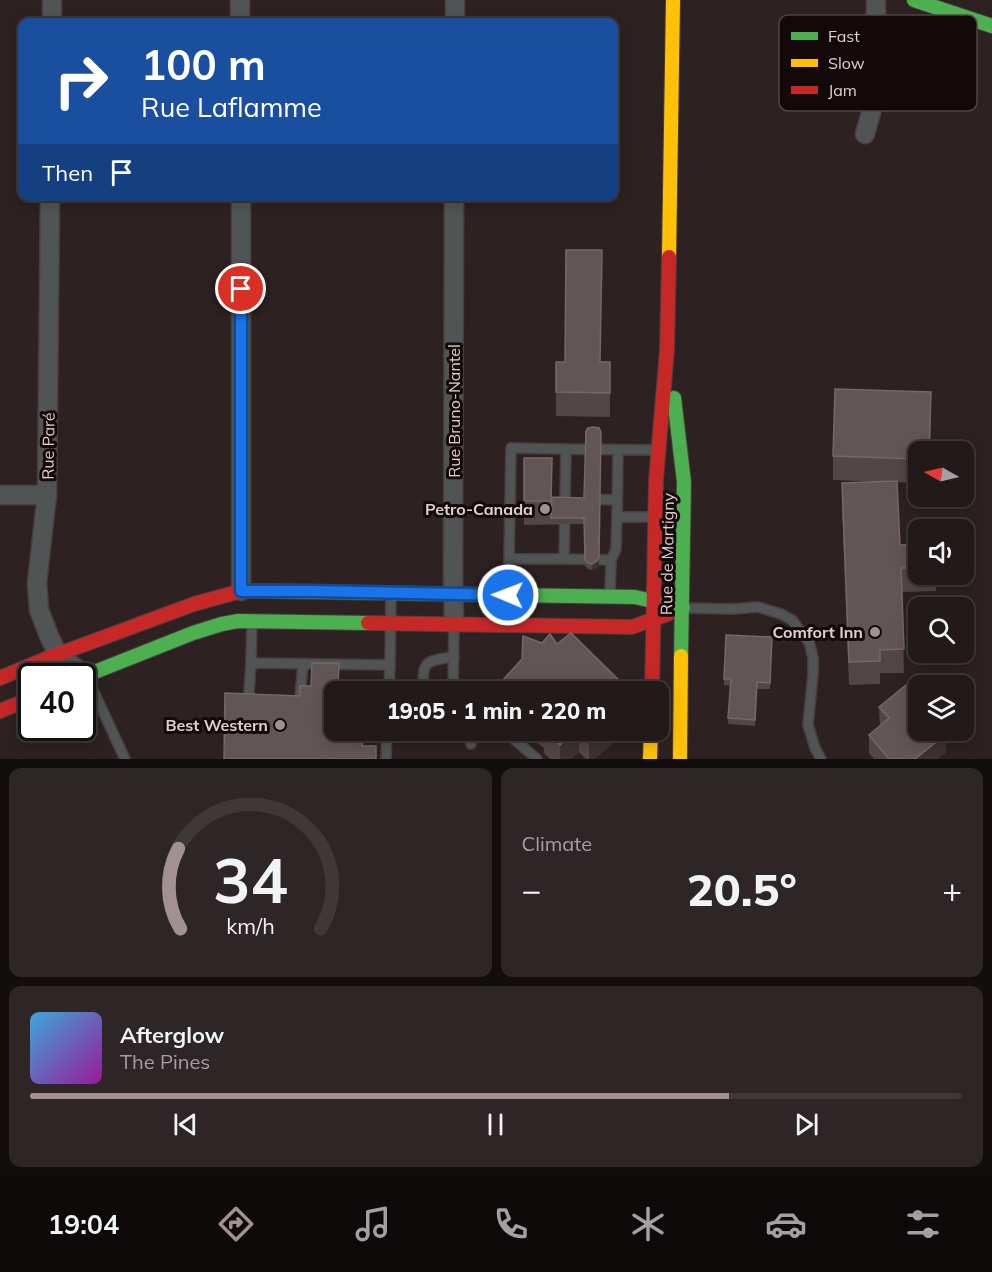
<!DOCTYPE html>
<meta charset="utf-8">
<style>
:root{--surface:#221919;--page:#2e2626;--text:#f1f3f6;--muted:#a2a0a2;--line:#3f3838;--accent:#a19291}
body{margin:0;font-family:Mulish,sans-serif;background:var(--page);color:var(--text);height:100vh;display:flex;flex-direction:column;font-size:22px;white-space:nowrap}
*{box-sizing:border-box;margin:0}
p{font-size:20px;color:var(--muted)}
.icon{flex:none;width:33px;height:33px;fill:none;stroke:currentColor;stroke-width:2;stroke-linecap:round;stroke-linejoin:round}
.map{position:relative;height:759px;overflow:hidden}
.side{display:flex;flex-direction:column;gap:9px;padding:9px;background:#130e0e;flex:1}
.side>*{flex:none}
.hud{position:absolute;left:18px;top:18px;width:600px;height:183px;border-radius:12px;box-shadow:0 3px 15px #0003,0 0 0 2px var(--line);background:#1a4fa0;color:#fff;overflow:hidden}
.needle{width:39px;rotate:278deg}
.controls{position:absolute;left:908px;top:441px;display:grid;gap:12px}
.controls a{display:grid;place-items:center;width:66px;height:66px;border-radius:12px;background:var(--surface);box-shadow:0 3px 15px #0003,0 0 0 2px var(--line);font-size:30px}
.speed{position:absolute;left:18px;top:663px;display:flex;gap:12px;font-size:30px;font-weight:700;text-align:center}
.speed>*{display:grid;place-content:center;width:78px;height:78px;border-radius:50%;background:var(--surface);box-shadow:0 3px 15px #0003,0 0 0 2px var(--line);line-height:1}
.speed .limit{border:3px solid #111;border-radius:9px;background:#fff;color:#111}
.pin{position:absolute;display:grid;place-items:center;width:51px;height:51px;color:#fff;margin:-26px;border:3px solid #fff;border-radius:50%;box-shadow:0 2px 6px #0007}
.me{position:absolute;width:66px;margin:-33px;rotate:271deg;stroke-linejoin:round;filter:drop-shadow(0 0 4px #0008)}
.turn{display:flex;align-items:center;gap:21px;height:126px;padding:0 24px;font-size:27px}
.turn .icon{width:78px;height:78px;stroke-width:2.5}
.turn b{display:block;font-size:42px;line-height:51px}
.then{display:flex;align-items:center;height:57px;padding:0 24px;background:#0003;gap:12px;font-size:22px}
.big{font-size:45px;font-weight:800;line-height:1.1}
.side .widget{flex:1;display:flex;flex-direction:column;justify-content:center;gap:9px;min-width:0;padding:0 21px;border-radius:12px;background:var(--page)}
.side .dial{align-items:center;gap:0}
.dial svg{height:156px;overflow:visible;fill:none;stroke:var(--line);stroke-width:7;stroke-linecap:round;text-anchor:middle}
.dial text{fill:var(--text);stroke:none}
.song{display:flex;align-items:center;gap:18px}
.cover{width:72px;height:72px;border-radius:9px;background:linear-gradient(135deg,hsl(200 70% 55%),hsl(300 70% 35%))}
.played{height:6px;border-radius:3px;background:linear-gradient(90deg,var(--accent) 75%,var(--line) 75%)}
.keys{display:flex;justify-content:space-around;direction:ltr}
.heat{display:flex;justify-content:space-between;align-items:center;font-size:33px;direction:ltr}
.side .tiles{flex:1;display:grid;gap:9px;grid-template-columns:1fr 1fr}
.widget:last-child{grid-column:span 2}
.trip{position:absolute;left:324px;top:681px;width:345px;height:60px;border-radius:12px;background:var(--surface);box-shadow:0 3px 15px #0003,0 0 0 2px var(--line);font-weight:800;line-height:60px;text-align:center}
.tabs{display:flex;height:96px;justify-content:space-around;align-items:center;background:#0e0a0a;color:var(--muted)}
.tabs .icon{width:42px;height:42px}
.tabs .current{color:var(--accent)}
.tabs b{font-size:27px;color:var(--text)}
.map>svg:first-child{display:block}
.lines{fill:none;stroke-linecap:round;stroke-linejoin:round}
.lane-casing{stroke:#493e3e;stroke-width:12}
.street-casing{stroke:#493e3e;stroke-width:21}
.fast-casing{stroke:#493e3e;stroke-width:16}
.slow-casing{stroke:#493e3e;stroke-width:16}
.jam-casing{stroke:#493e3e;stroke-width:16}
.lane{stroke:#515454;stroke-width:9}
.street{stroke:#515454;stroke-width:18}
.fast{stroke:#4caf50;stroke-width:14}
.slow{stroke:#ffc107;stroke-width:14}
.jam{stroke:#c62828;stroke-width:14}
.wall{fill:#534646}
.shaded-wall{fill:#3d3131}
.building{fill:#625555;stroke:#766868;stroke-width:1.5}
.route-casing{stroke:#114b97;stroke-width:15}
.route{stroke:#1a73e8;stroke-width:10}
.poi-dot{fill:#a19291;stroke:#130909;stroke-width:2}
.labels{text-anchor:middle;stroke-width:6;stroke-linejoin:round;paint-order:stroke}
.street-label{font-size:16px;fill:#e0cfce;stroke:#130909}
.poi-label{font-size:16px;font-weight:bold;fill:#e0cfce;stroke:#130909;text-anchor:end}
.key{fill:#130909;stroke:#504444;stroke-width:1.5}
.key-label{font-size:16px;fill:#e0cfce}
</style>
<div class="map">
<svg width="992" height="759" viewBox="0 0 992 759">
<rect width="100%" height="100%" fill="#2d2121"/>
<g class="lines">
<defs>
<path id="lane" d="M 618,450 L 617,517 L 682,517
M 589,499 L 617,500
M 564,559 L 611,560 L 610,594
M 611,560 L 616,549 L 617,517
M 509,562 L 511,448 L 566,449
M 509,591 L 510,559 L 564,559 L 566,449 L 658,450
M 684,608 L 733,609 L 758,607 L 781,614 L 792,620 L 809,642 L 813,658 L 813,674 L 808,725 L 815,748 L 821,759
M 252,623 L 251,663 L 390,665 L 391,594
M 87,677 L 125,759
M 389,692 L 390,665
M 423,692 C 423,661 423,661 454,657
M 453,692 L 454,627
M 300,697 L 303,664
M 248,706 L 251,663
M 500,730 L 508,734 L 537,759
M 471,744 L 472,730
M 386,759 L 387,730"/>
<path id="street" d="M 240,0 L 240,22
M 52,22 L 52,0
M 455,22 L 455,0
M 865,134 L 875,98 L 876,0
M 50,196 L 47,495 L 37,582 L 39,610 L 49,636 L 58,655 L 87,676
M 241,196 L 241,591
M 454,196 L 453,575 L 454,624
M 0,495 L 47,495"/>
<path id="fast" d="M 914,0 L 992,26
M 674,398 L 684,482 L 681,656
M 259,591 L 635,597 L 683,608
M 82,677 L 193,633 L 222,624 L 238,621 L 368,623"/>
<path id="slow" d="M 669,257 L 673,0
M 650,759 L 651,730
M 680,759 L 681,656"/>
<path id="jam" d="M 368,623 L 632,627 L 668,614
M 0,678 L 48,658 L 194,604 L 241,591 L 259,591
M 652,692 L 656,480 L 667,350 L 669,257
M 0,711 L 32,698"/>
</defs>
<!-- lane casing -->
<use href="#lane" class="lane-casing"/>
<!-- street casing -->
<use href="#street" class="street-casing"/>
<!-- fast casing -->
<use href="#fast" class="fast-casing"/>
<!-- slow casing -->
<use href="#slow" class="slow-casing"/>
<!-- jam casing -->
<use href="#jam" class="jam-casing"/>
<!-- lane -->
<use href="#lane" class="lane"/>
<!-- street -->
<use href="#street" class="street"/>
<!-- fast -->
<use href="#fast" class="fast"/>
<!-- slow -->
<use href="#slow" class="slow"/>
<!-- jam -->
<use href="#jam" class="jam"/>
</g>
<!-- wall -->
<path class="wall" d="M 556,362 L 610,362 L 610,417 L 556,416 Z
M 931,416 L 930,452 L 918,452 L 918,483 L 897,482 L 900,545 L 918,544 L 918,574 L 936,574 L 936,591 L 902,592 L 904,673 L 880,673 L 880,684 L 849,685 L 842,507 L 842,483 L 887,482 L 833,480 L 833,456 Z
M 524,458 L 552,458 L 551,518 L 584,498 L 599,563 L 597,568 L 592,570 L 588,569 L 585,566 L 584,524 L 524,525 Z
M 772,637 L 770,689 L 757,689 L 755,726 L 728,724 L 730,686 L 724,685 L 724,679 Z
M 542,643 L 624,692 L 502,692 L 502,681 Z
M 879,707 L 946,752 L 937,759 L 874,759 L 869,753 L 869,735 L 880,726 Z
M 527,730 L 612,730 L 612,744 L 594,759 L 586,759 L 579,752 L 571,759 L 550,759 L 544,753 L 544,748 L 527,735 Z"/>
<!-- shaded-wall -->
<path class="shaded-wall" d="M 931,392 L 930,452 L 929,452 Z
M 601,432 L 599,563 L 597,568 L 592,570 Z
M 624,685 L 624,692 L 618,692 Z
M 363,730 L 365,730 L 363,759 L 362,746 Z
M 576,730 L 579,730 L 579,752 L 571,759 L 560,759 L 560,745 Z
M 600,730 L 612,730 L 612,744 L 594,759 L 589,759 L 589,740 Z
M 946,734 L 946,752 L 937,759 L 915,759 Z"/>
<!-- building -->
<path class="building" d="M 566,250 L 602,250 L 600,362 L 610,362 L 610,393 L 556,392 L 556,362 L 565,362 Z
M 835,389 L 931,392 L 929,452 L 918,452 L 918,459 L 833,456 Z
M 593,427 L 599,428 L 601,432 L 599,557 L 597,561 L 592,564 L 588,563 L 585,560 L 584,518 L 551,518 L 552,497 L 584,498 L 586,431 L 588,428 Z
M 524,458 L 552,458 L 551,501 L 524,501 Z
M 897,481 L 900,545 L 918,544 L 918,568 L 901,568 L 904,649 L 880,650 L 880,661 L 849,662 L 842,483 Z
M 571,633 L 624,685 L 618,692 L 514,692 L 502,681 L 522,659 L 523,636 L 542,643 L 550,634 L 557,644 Z
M 726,635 L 772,637 L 770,683 L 757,682 L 755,720 L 728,718 L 731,679 L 724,679 Z
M 312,663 L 339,663 L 338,685 L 353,686 L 354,692 L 334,692 L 334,730 L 363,730 L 362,746 L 376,746 L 376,759 L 224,759 L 225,693 L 300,696 L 300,686 L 311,686 Z
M 906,685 L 918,700 L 918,730 L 943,730 L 946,734 L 915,759 L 889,759 L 869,735 L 889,718 L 879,707 Z
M 545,730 L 576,730 L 560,745 Z
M 581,730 L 600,730 L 589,740 Z"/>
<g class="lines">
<defs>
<path id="route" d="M 241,289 L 241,591 L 312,591 L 508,595"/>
</defs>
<!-- route casing -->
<use href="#route" class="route-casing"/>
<!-- route -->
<use href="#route" class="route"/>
</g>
<!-- markers -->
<g class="poi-dot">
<circle cx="545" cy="509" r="6"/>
<circle cx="875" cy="632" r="6"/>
<circle cx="280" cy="725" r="6"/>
</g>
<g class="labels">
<!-- street labels -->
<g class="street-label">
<text transform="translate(454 411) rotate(-90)" y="6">Rue Bruno-Nantel</text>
<text transform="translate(48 446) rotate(-89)" y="6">Rue Paré</text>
<text transform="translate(667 554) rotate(-89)" y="6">Rue de Martigny</text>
</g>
<!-- poi labels -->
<g class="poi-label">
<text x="533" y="515">Petro-Canada</text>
<text x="863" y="638">Comfort Inn</text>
<text x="268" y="731">Best Western</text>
</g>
</g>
<!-- legend -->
<rect x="779" y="15" width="198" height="96" rx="9" class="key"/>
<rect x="791" y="32" width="27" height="8" fill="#4caf50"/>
<rect x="791" y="59" width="27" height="8" fill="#ffc107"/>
<rect x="791" y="86" width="27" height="8" fill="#c62828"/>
<g class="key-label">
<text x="828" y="42">Fast</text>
<text x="828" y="69">Slow</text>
<text x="828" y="96">Jam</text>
</g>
</svg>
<div class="controls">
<a><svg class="needle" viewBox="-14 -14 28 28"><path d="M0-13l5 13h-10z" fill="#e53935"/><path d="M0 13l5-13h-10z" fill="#a2a0a2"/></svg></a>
<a><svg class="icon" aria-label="sound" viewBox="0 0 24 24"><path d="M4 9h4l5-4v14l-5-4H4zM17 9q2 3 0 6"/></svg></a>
<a><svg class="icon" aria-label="search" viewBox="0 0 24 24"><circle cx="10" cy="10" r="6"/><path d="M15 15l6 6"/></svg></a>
<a><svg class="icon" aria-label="layers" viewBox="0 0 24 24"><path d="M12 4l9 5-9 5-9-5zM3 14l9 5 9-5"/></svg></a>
</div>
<div class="speed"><div class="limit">40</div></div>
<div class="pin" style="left:241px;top:289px;background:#d93025"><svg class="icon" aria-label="arrive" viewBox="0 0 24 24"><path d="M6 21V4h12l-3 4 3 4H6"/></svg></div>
<svg class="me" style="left:508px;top:595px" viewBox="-20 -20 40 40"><circle r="17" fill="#1a73e8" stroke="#fff" stroke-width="3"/><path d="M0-11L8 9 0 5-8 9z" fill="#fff"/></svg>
<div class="trip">19:05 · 1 min · 220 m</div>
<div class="hud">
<div class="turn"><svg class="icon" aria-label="right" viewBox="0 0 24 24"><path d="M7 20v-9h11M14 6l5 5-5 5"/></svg><div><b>100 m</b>Rue Laflamme</div></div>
<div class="then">Then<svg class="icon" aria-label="arrive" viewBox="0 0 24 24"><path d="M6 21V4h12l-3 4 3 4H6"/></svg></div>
</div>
</div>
<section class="side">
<div class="tiles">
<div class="widget dial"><svg viewBox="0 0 100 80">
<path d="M14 69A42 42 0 1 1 86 69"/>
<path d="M14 69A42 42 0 0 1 13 28" stroke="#a19291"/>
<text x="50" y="56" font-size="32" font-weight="700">34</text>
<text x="50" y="72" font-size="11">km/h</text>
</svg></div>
<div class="widget"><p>Climate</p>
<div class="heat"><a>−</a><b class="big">20.5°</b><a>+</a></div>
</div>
<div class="widget">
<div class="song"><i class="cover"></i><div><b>Afterglow</b><p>The Pines</p></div></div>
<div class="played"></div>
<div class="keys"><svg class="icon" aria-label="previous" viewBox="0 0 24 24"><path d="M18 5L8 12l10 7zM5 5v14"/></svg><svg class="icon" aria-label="pause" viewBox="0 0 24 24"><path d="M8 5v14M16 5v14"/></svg><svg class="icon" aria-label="next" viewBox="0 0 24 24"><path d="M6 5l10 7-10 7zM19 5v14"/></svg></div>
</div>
</div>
</section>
<nav class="tabs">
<b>19:04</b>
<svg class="icon current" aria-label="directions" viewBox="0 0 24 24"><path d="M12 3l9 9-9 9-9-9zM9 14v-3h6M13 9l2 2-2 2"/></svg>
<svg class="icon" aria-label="music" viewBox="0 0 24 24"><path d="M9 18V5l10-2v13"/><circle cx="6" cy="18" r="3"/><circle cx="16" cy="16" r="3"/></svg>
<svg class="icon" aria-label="phone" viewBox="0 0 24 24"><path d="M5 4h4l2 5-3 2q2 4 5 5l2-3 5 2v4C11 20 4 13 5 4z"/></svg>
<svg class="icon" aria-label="climate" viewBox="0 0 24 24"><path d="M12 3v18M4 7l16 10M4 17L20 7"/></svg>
<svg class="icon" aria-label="car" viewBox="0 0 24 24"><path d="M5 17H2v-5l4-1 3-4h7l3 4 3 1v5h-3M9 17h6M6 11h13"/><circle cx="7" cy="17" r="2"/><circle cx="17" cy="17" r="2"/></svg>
<svg class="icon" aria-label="filters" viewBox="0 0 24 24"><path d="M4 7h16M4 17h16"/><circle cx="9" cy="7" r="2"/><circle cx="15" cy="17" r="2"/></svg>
</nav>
